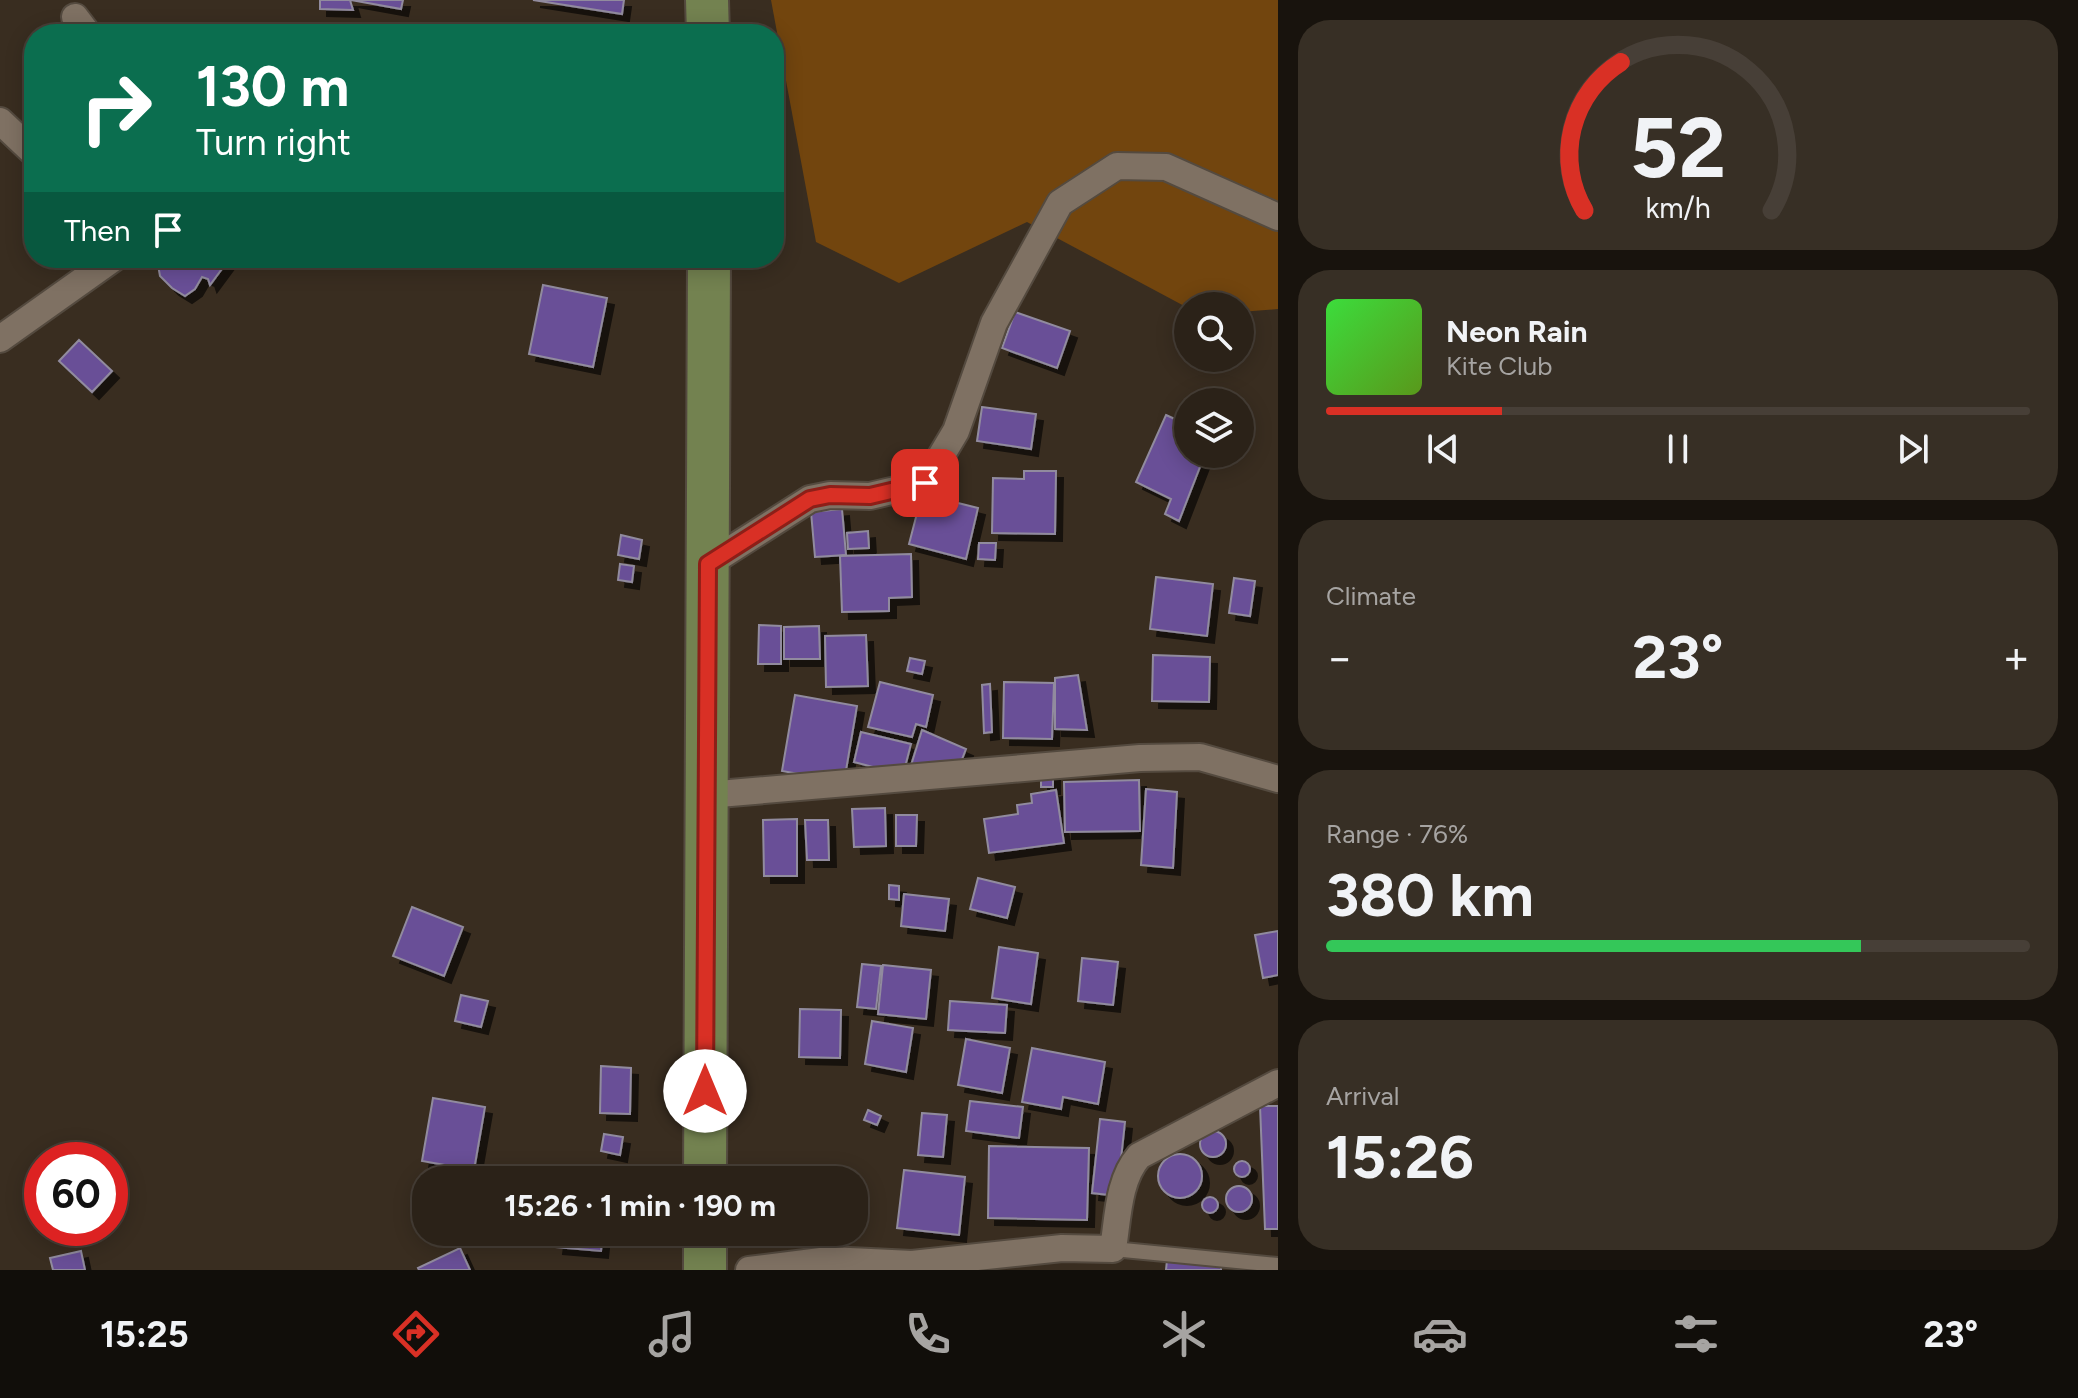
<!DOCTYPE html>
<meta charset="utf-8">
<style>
:root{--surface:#2b2218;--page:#372f25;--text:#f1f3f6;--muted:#a6a4a2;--line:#473f37;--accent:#d93025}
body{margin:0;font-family:Figtree,sans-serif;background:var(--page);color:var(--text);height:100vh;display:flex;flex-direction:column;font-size:30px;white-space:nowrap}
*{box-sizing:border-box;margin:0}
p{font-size:26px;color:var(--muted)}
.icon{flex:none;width:44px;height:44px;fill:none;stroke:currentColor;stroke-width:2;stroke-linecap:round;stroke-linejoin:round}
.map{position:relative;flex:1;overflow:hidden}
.details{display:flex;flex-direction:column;gap:20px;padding:20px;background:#18130d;width:800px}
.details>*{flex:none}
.hud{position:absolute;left:24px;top:24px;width:760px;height:244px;border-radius:32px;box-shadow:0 4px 20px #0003,0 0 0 2px var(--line);background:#0b6e4f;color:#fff;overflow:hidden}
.tools{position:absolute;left:1174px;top:292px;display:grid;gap:16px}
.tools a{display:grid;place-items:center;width:80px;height:80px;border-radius:50%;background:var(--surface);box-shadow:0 4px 20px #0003,0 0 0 2px var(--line);font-size:40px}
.speed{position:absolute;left:24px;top:1142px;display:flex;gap:16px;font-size:40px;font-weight:700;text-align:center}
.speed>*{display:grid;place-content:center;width:104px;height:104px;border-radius:50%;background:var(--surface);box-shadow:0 4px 20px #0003,0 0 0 2px var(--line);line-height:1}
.speed .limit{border:12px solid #d22;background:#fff;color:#111}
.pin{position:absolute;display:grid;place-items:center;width:68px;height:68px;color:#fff;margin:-34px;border-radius:16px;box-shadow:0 4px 12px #0006}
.me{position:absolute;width:88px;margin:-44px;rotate:0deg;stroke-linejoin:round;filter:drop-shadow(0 0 6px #0008)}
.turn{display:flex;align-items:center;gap:28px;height:168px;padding:0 40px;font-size:36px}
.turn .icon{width:104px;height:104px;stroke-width:2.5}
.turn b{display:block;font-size:56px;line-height:68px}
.then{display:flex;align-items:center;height:76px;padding:0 40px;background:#0003;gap:16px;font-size:30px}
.big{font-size:60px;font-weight:700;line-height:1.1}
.details .tile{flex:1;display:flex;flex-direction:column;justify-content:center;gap:12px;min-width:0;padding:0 28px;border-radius:32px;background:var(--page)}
.details .dial{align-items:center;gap:0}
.dial svg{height:208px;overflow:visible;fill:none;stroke:var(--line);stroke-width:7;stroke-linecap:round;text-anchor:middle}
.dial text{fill:var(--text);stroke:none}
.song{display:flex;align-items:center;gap:24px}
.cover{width:96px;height:96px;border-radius:12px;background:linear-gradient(135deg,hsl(120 70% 55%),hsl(90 70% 35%))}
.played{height:8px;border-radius:4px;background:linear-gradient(90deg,var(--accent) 25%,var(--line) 25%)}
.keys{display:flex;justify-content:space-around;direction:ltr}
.heat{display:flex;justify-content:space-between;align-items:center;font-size:44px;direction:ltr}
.charge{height:12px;border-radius:6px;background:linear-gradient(90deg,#34c759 76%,var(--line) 0)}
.trip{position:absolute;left:412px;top:1166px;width:456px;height:80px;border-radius:32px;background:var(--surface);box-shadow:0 4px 20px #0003,0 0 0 2px var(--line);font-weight:700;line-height:80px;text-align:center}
.tabs{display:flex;height:128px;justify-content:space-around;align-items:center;background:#110e0a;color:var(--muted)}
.tabs .icon{width:56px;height:56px}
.tabs .on{color:var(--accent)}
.tabs b{font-size:36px;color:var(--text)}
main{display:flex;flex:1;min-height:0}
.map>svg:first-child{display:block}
.green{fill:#72450e}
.building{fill:#694f97;stroke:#918b9e;stroke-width:2;filter:url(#shadow)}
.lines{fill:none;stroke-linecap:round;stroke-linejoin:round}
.service-casing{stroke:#544a3f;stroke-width:18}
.minor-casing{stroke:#544a3f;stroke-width:30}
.primary-casing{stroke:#544a3f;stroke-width:46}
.service{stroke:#7f7163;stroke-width:14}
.minor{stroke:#7f7163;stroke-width:26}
.primary{stroke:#738250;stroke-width:42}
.route-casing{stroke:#8d1f18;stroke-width:20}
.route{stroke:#d93025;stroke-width:14}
</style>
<main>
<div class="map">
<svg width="1278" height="1270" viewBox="0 0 1278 1270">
<defs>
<filter id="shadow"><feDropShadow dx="7" dy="7" stdDeviation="0" flood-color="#0009"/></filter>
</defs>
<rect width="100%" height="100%" fill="#392d20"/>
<!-- green -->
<path class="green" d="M 771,0 L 1278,0 L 1278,309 L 1240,312 L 1240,306 L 1188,306 L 1188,308 L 1027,222 L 899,283 L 816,242 Z"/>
<!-- building -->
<path class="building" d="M 320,0 L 350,0 L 353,10 L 320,9 Z
M 351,0 L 403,0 L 401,9 Z
M 533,0 L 624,0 L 622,14 Z
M 163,258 L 226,258 L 227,262 L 210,285 L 208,279 L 202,277 L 195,289 L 185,296 L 172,288 L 160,276 L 158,265 Z
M 543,285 L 607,298 L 593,367 L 529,354 Z
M 1015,312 L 1070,331 L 1057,368 L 1002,348 Z
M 79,340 L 112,371 L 92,392 L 59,361 Z
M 982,407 L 1036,414 L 1031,449 L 977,441 Z
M 1166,415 L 1188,425 L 1188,454 L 1205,454 L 1179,521 L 1165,514 L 1171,499 L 1136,482 Z
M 1024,471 L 1056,471 L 1055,534 L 992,533 L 993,478 L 1024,479 Z
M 922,494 L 978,508 L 966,559 L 909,544 Z
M 842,509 L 846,555 L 815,557 L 811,512 Z
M 868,531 L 869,548 L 848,549 L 847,533 Z
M 621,535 L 642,540 L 639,559 L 618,555 Z
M 979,543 L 996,543 L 995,560 L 978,559 Z
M 911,554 L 912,597 L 889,598 L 889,611 L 842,612 L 840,556 Z
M 620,564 L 634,566 L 632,582 L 618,580 Z
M 1156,577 L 1213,584 L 1207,636 L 1150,629 Z
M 1234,578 L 1255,581 L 1250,616 L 1229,613 Z
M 759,625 L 781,626 L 781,664 L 758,664 Z
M 819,626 L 820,659 L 784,659 L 784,627 Z
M 866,635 L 868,686 L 826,687 L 825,636 Z
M 1153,655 L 1210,657 L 1209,702 L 1152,701 Z
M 910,658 L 925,661 L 922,674 L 907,671 Z
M 1078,675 L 1087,730 L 1055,729 L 1055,678 Z
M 880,682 L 933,695 L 926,727 L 916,724 L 912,737 L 868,727 Z
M 1004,682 L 1054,683 L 1052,739 L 1003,738 Z
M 990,684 L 992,732 L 984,733 L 982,685 Z
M 795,695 L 857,706 L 844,782 L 782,771 Z
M 922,730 L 966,749 L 959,767 L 908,775 Z
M 861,732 L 911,744 L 903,775 L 854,762 Z
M 1041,774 L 1053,774 L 1053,787 L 1041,787 Z
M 1139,780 L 1140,831 L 1065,832 L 1064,782 Z
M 1146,789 L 1177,792 L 1173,868 L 1141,865 Z
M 1056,790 L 1064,843 L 989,853 L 984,819 L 1018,814 L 1017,805 L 1032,803 L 1031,794 Z
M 885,808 L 886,846 L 854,847 L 852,809 Z
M 896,815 L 917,815 L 916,846 L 896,846 Z
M 797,819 L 797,876 L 764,876 L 763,820 Z
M 805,820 L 828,820 L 829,860 L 807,860 Z
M 978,878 L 1015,887 L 1007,918 L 970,909 Z
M 889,885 L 899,886 L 899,900 L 889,899 Z
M 904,894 L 949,899 L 945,931 L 901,926 Z
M 412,907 L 463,927 L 444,976 L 393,956 Z
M 1278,931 L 1278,975 L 1263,978 L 1255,935 Z
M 999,947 L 1038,953 L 1031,1004 L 992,998 Z
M 1082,958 L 1118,962 L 1113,1005 L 1078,1001 Z
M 862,964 L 881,966 L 876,1009 L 857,1007 Z
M 883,965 L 931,970 L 926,1019 L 878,1014 Z
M 461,995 L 488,1001 L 481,1027 L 455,1021 Z
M 950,1001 L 1007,1005 L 1005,1033 L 948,1030 Z
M 800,1009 L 841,1010 L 840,1058 L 799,1057 Z
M 872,1021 L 913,1028 L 906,1072 L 865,1064 Z
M 966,1039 L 1010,1048 L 1002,1093 L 958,1085 Z
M 1032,1048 L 1105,1062 L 1098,1104 L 1063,1097 L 1061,1109 L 1022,1102 Z
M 601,1066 L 631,1068 L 630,1114 L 600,1113 Z
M 433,1098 L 485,1107 L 474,1170 L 422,1161 Z
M 970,1101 L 1023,1107 L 1019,1138 L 966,1131 Z
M 1260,1106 L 1278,1106 L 1278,1229 L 1265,1229 Z
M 868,1110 L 881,1116 L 877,1125 L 864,1120 Z
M 922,1113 L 947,1115 L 943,1157 L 918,1155 Z
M 1100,1119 L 1125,1122 L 1117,1196 L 1092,1193 Z
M1200 1144a13 13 0 1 1 26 0a13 13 0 1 1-26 0Z
M 604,1134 L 623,1137 L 620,1155 L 601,1151 Z
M 989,1146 L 1089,1148 L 1087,1220 L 988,1218 Z
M1158 1176a22 22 0 1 1 44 0a22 22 0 1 1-44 0Z
M1234 1169a8 8 0 1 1 16 0a8 8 0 1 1-16 0Z
M 904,1170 L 965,1177 L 959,1235 L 897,1228 Z
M1226 1199a13 13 0 1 1 26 0a13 13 0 1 1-26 0Z
M1202 1205a8 8 0 1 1 16 0a8 8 0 1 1-16 0Z
M 558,1232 L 603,1232 L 601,1251 L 556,1247 Z
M 460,1248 L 470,1270 L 419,1270 L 418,1268 Z
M 81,1251 L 85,1270 L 53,1270 L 50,1258 Z
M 1167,1260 L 1221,1266 L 1221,1270 L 1166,1270 Z"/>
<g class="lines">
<defs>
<path id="service" d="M 1113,1249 L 1278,1265"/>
<path id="minor" d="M 75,17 L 88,34
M 0,121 L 34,153
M 0,339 L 114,258
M 708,564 L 810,499 L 830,495 L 870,496 L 925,483 L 956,431 L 994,323 L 1060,203 L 1117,166 L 1166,167 L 1278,217
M 707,795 L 1140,758 L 1200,757 L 1278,779
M 749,1270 L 829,1260 L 912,1264 L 1062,1248 L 1113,1249 C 1118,1218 1118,1180 1139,1156 L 1278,1083"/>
<path id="primary" d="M 707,0 L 708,34
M 705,1180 L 709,258
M 705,1270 L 705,1232"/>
</defs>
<!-- service casing -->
<use href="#service" class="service-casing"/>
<!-- minor casing -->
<use href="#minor" class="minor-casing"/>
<!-- primary casing -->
<use href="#primary" class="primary-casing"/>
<!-- service -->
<use href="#service" class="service"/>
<!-- minor -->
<use href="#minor" class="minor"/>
<!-- primary -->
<use href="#primary" class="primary"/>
</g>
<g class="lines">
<defs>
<path id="route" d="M 705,1091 L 708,564 L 810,499 L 830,495 L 870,496 L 925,483"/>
</defs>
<!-- route casing -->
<use href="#route" class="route-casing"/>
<!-- route -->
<use href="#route" class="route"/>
</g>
</svg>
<div class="tools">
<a><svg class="icon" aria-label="search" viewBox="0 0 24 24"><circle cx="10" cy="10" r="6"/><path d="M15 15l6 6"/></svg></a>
<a><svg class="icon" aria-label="layers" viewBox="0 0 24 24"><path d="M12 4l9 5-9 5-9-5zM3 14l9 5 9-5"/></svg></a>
</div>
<div class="speed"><div class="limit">60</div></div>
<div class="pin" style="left:925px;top:483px;background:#d93025"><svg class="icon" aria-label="arrive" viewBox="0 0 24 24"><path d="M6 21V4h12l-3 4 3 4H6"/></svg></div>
<svg class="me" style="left:705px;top:1091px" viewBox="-20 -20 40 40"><circle r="19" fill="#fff"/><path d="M0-13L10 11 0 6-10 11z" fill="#d93025"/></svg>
<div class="trip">15:26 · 1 min · 190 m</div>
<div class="hud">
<div class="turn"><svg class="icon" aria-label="right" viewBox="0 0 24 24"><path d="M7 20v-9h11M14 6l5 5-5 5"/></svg><div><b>130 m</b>Turn right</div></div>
<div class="then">Then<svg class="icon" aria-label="arrive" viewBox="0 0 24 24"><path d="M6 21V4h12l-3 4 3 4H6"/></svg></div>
</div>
</div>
<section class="details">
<div class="tile dial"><svg viewBox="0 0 100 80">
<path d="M14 69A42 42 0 1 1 86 69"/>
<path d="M14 69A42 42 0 0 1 28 12" stroke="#d93025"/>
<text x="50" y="56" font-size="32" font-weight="700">52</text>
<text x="50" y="72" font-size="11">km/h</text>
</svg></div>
<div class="tile">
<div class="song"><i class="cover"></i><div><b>Neon Rain</b><p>Kite Club</p></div></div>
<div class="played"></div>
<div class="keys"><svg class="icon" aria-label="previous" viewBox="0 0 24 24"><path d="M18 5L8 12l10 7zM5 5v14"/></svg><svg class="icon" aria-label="pause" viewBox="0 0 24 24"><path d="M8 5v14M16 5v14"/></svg><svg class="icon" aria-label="next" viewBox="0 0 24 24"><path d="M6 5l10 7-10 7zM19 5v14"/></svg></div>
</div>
<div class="tile"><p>Climate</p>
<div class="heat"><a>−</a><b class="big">23°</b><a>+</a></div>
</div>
<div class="tile"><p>Range · 76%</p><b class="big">380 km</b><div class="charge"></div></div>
<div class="tile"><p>Arrival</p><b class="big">15:26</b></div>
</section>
</main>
<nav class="tabs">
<b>15:25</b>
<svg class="icon on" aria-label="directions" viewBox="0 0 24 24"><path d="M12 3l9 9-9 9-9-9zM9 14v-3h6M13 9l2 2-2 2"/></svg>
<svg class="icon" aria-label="music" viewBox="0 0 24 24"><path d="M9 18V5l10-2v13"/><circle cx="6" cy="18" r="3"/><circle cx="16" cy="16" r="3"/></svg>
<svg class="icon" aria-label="phone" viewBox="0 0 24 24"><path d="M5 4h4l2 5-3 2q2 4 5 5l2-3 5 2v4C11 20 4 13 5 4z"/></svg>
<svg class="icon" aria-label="climate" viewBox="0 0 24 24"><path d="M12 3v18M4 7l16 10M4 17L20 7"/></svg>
<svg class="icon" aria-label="car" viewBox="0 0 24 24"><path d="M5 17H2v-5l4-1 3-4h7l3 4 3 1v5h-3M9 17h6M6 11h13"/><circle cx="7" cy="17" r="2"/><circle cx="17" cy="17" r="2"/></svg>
<svg class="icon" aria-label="filters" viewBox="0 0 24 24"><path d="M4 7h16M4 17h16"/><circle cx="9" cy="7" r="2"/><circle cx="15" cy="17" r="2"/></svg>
<b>23°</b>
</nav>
